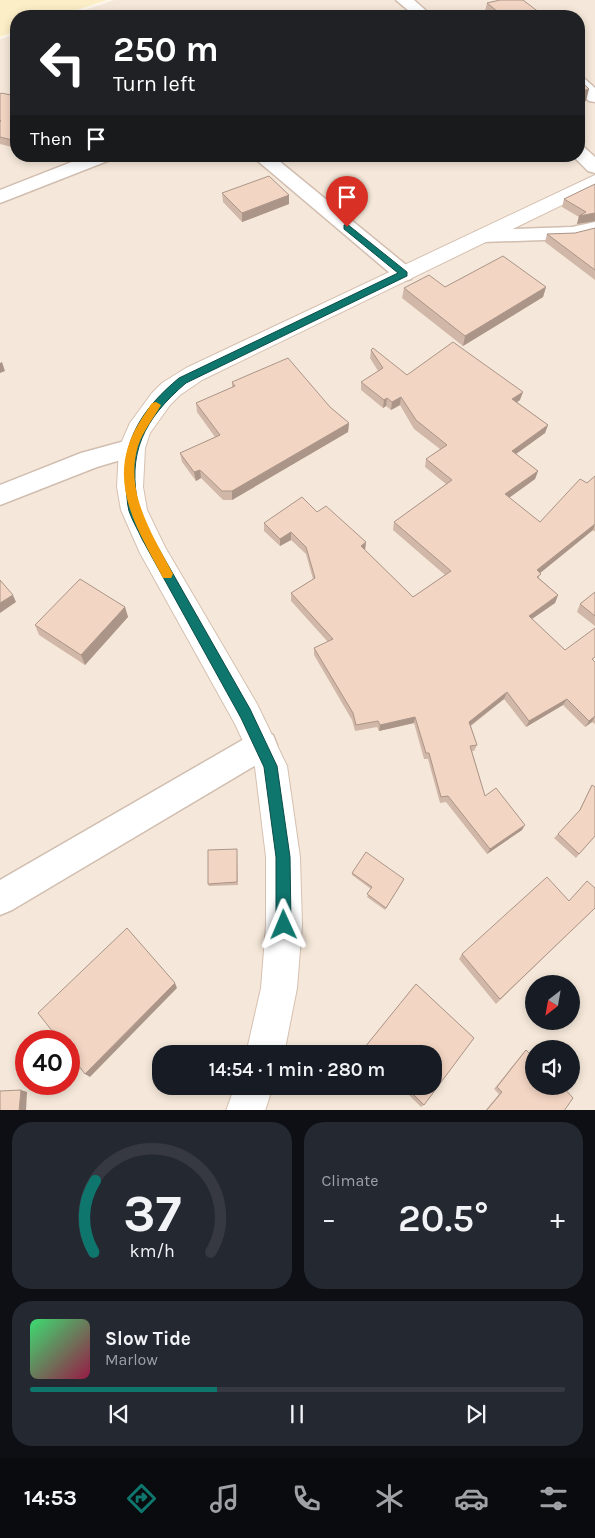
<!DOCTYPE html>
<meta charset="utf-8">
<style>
:root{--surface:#171b24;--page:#242831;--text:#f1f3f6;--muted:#9ea1a6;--line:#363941;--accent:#0f766e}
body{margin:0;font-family:Karla,sans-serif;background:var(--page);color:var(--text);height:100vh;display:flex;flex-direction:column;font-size:19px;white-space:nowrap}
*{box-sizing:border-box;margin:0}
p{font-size:16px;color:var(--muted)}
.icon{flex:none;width:28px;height:28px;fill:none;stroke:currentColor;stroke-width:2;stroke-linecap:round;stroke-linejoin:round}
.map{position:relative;height:1110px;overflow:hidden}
.sheet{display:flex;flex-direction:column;gap:12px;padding:12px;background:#0d0f14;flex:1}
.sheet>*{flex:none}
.banner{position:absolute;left:10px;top:10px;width:575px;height:152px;border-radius:20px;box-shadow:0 2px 8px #0003;background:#202124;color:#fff;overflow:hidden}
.needle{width:32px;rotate:211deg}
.tools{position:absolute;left:525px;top:975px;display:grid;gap:10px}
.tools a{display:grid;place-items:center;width:55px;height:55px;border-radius:50%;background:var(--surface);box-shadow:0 2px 8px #0003;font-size:25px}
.speed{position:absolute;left:15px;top:1030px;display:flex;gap:10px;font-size:25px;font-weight:700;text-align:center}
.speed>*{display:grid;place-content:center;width:65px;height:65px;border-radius:50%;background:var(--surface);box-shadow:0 2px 8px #0003;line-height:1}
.speed .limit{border:8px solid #d22;background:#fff;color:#111}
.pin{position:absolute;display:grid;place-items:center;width:42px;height:42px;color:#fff;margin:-51px -21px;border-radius:50% 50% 50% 0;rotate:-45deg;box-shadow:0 0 5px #0007}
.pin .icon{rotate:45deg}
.me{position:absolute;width:55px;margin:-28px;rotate:359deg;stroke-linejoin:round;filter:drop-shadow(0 0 4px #0008)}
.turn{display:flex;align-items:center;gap:18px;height:105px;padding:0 20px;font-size:22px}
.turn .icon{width:65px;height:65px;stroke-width:2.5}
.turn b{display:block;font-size:35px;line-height:42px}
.then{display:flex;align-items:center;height:48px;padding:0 20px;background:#0003;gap:10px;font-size:19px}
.big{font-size:38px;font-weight:600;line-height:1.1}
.sheet .widget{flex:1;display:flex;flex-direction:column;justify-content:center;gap:8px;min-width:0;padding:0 18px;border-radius:20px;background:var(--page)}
.sheet .dial{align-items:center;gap:0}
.dial svg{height:130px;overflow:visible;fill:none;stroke:var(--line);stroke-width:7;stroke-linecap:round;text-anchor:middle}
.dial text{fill:var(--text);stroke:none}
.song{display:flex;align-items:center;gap:15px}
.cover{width:60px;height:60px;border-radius:8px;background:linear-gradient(135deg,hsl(140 70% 55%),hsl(340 70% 35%))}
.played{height:5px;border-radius:2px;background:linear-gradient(90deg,var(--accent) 35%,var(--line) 35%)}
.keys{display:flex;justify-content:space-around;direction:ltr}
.heat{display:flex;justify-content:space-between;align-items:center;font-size:28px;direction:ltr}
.sheet .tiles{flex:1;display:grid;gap:12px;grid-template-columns:1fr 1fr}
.widget:last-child{grid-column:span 2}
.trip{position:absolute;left:152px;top:1045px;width:290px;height:50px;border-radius:20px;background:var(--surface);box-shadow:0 2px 8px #0003;font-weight:600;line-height:50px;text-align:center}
.menu{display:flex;height:80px;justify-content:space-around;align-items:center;background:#090b0e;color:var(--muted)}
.menu .icon{width:35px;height:35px}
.menu .current{color:var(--accent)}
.menu b{font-size:22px;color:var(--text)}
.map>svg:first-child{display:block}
.residential{fill:#f5e8da;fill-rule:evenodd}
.sand{fill:#fcefc7}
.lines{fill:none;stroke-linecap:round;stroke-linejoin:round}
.street-casing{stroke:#d1beb0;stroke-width:3}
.secondary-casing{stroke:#d6c0b0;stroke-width:2}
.street{fill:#fff;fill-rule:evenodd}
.secondary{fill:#fff;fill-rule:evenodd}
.wall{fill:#d1b7a8}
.shaded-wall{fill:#aa9588}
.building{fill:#f3d5c3;stroke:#aa9588}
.route{fill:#0f766e;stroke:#0a4d48}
.slow{fill:#f59e0b}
</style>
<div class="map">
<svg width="595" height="1111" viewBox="0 0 595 1111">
<rect width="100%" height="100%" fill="#fdf6ec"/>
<!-- residential -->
<path class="residential" d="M 114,0 L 595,0 L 595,1110 L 0,1110 L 0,39 L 16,34 L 16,156 L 579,156 L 579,16 L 67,16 ZM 534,984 L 571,984 L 571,1021 L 534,1021 ZM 26,1041 L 69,1041 L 69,1084 L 26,1084 ZM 534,1049 L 571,1049 L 571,1086 L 534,1086 ZM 161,1054 L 434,1054 L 434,1086 L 161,1086 Z"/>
<!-- sand -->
<path class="sand" d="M 0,0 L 107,0 L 59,16 L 16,16 L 16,31 L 0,37 Z"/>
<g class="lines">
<defs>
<path id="street" d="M 396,0 L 414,0 L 432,16 L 415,16 Z
M 579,78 L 585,79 L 595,88 L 595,102 L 589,101 L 579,92 Z
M 579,147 L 585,148 L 595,157 L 595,173 L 588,171 L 573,156 L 579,156 Z
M 87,156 L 113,156 L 110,160 L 0,203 L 0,190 Z
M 252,156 L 273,156 L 411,269 L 414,274 L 411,279 L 404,281 L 397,279 Z
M 595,222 L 595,234 L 572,239 L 482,242 L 475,240 L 472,236 L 475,232 L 482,230 L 572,227 Z
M 132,439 L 141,442 L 144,448 L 141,454 L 97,467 L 0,505 L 0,485 L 81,453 Z
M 262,731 L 273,735 L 277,745 L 273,755 L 12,910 L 0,915 L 0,880 L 251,735 Z"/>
<path id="secondary" d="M 595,175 L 595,189 L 202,380 L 180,395 L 170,405 L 150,433 L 145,448 L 143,487 L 147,510 L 165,547 L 257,704 L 287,766 L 300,857 L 302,925 L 297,988 L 284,1054 L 246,1054 L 261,988 L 266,925 L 266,857 L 255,767 L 235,724 L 140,553 L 121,510 L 117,487 L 119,448 L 130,423 L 152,393 L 162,383 L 186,368 Z
M 235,1086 L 273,1086 L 265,1111 L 226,1111 Z"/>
</defs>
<!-- street casing -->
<use href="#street" class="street-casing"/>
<!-- secondary casing -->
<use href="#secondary" class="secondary-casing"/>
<!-- street -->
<use href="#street" class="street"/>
<!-- secondary -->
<use href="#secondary" class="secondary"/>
</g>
<!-- wall -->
<path class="wall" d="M 487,3 L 544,16 L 491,16 L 485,11 Z
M 0,94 L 16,96 L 16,148 L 0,144 Z
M 595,184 L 595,221 L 577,224 L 579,217 L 562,207 L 564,199 Z
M 222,193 L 289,195 L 289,204 L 242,222 L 223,202 Z
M 595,228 L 595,280 L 545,242 L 547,234 L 575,233 Z
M 445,287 L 546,287 L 543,297 L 463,346 L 402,298 L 404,288 Z
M 371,350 L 407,375 L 520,400 L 517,402 L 548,425 L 545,433 L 516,454 L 538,471 L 535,479 L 509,498 L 540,522 L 595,476 L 595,532 L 593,530 L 540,573 L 539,578 L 558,595 L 555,603 L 532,619 L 565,650 L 595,662 L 595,724 L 592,722 L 585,727 L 563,705 L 526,727 L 504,699 L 471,726 L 477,745 L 474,751 L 472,751 L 485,796 L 522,830 L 487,854 L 446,802 L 440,803 L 428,759 L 424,759 L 414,723 L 379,731 L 377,727 L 355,731 L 352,720 L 314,655 L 314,648 L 328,642 L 291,601 L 291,593 L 313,579 L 306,554 L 291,540 L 280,546 L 264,531 L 264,523 L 317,512 L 366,542 L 365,550 L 413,597 L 445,575 L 393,530 L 394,522 L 446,484 L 425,467 L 426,459 L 440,449 L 414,429 L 400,405 L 391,410 L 386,406 L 383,408 L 361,390 L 361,382 L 378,371 L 370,358 Z
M 232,382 L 330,407 L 349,423 L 348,432 L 232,500 L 223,500 L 201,478 L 196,481 L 182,462 L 180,453 L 215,437 L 197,412 L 196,403 L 232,388 Z
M 595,592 L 595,626 L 577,612 L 580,604 Z
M 125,607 L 128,617 L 85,665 L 39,635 L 35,625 Z
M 592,785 L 595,836 L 576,858 L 554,838 L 558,834 L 578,813 Z
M 237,852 L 238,885 L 209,886 L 208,884 Z
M 352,873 L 403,881 L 385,910 L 367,897 L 371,889 L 352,875 Z
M 569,901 L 595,908 L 496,1004 L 459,959 L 462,954 Z
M 416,984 L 474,1038 L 424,1105 L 421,1107 L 400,1086 L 434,1086 L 434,1054 L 367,1054 L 364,1051 L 365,1047 Z
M 526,1050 L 564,1111 L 485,1111 L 499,1094 L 494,1089 L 523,1053 Z"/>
<!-- shaded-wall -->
<path class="shaded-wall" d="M 589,89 L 586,101 L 579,103 L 579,92 Z
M 289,195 L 289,204 L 242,222 L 242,213 Z
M 595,213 L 595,221 L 577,224 L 579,216 Z
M 546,287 L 543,297 L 463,346 L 465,336 Z
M 2,362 L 5,371 L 0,373 L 0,363 Z
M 523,392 L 520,400 L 510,407 L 512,399 Z
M 401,397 L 400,405 L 391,410 L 392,402 Z
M 387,398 L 386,406 L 383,408 L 384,400 Z
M 349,423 L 348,432 L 232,500 L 232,491 Z
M 548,425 L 545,433 L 509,459 L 512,451 Z
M 200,470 L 201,478 L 196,481 L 194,472 Z
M 538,471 L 535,479 L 503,502 L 505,494 Z
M 595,524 L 593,530 L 534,578 L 537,570 Z
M 291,532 L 291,540 L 280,546 L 280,539 Z
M 366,542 L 365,550 L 361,546 Z
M 13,595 L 16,602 L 0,613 L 0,603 Z
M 558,595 L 555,603 L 526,623 L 529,616 Z
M 125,607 L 128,617 L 85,665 L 81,655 Z
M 507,692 L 504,699 L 467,728 L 469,722 Z
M 567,699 L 563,705 L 526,727 L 529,721 Z
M 595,716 L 592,722 L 585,727 L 589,721 Z
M 415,717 L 414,723 L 379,731 L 380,725 Z
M 525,825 L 522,830 L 487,854 L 490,849 Z
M 175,983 L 177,988 L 90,1077 L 85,1074 Z
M 21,1090 L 27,1092 L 26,1111 L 19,1111 Z"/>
<!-- building -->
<path class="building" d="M 500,0 L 523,0 L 544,16 L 503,16 L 487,3 Z
M 579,74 L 580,75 L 581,81 L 589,89 L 579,92 Z
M 1,93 L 16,96 L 16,141 L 0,137 L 0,122 L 1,121 L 0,120 L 0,94 Z
M 269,176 L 289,195 L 242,213 L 222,193 Z
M 595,184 L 595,213 L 579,216 L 586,212 L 564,199 Z
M 595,228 L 595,270 L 547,234 L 575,233 Z
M 503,256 L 546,287 L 465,336 L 404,288 L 429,275 L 445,287 Z
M 453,342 L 523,392 L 512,399 L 548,425 L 512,451 L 538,471 L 505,494 L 540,522 L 580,479 L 587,483 L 595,476 L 595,524 L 537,570 L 541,574 L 537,577 L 558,595 L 529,616 L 565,650 L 595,628 L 595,657 L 592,659 L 595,662 L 595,716 L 589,721 L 567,699 L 529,721 L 507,692 L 469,722 L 477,745 L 470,746 L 485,796 L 496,788 L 525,825 L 490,849 L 448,796 L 441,797 L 429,753 L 426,753 L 415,717 L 380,725 L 378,721 L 356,725 L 353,713 L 314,648 L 333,639 L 291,593 L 315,578 L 306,547 L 291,532 L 280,539 L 264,523 L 302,497 L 317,512 L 326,506 L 366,542 L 361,546 L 413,597 L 451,571 L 394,522 L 452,480 L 426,459 L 447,445 L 416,420 L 401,397 L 392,402 L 387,398 L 384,400 L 361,382 L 383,368 L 371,350 L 373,348 L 407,375 Z
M 288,358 L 330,407 L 349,423 L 232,491 L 222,491 L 200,470 L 194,472 L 180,453 L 220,435 L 196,403 L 235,386 L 232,382 Z
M 80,579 L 125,607 L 81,655 L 35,625 Z
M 0,580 L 13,595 L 0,603 Z
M 595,592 L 595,616 L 580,604 Z
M 592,785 L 595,787 L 595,836 L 579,854 L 558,834 L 580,810 Z
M 237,849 L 237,882 L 208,884 L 208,850 Z
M 366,852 L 404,879 L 386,908 L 367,894 L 372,887 L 352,873 Z
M 547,877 L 569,901 L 587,881 L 595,888 L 595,908 L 500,999 L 462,954 Z
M 127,928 L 175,983 L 85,1074 L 69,1053 L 69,1041 L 60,1041 L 38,1013 Z
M 416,984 L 474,1038 L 424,1105 L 405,1086 L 434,1086 L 434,1054 L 372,1054 L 365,1047 Z
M 526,1050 L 534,1058 L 534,1086 L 562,1086 L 573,1098 L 564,1111 L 486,1111 L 502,1092 L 497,1087 Z
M 21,1090 L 19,1111 L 0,1111 L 0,1091 Z"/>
<!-- route -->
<path class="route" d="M 347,224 L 407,272 L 407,276 L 186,383 C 144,419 126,453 139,509 C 142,518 148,528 152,537 L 250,709 L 277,766 L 290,857 L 291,925 L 289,930 L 284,932 L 278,930 L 276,925 L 276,857 L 264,767 L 241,718 L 142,539 C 138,530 132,520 129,511 C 127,504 127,495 126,488 C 121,440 143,408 179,378 L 398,273 L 344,229 L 344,225 Z"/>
<!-- slow -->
<path class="slow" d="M 156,402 L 161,405 C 153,419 143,431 138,446 C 124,493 153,535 173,574 L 171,578 L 163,578 C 142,537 113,494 128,447 C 133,430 143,417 152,403 Z"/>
</svg>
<div class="tools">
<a><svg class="needle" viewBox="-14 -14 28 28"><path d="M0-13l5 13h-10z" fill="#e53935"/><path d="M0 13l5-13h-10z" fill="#9ea1a6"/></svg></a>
<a><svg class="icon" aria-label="sound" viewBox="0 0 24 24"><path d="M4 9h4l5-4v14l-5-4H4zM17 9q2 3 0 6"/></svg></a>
</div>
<div class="speed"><div class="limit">40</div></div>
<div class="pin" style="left:347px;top:227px;background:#d93025"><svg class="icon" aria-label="arrive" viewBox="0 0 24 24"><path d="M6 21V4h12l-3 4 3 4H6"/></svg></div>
<svg class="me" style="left:284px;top:925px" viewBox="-20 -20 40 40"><path d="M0-17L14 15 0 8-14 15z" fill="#0f766e" stroke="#fff" stroke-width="4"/></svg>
<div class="trip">14:54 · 1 min · 280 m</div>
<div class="banner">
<div class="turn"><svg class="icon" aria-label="left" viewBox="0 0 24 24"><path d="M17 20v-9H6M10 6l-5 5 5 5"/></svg><div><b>250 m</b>Turn left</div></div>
<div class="then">Then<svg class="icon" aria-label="arrive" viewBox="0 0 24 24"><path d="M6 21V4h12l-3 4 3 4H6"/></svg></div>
</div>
</div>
<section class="sheet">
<div class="tiles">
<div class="widget dial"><svg viewBox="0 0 100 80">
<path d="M14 69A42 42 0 1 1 86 69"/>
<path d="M14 69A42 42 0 0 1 15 25" stroke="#0f766e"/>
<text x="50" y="56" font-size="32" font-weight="700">37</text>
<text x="50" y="72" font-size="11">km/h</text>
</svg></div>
<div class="widget"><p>Climate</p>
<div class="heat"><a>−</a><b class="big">20.5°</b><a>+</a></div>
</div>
<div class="widget">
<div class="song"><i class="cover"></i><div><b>Slow Tide</b><p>Marlow</p></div></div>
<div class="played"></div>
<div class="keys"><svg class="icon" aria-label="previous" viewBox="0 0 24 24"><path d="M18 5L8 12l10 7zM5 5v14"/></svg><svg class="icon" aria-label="pause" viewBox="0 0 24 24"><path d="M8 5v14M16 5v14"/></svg><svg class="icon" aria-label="next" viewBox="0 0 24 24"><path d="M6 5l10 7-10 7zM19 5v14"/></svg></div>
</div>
</div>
</section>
<nav class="menu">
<b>14:53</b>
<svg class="icon current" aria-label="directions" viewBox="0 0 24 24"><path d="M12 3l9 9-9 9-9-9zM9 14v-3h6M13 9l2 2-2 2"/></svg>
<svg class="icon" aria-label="music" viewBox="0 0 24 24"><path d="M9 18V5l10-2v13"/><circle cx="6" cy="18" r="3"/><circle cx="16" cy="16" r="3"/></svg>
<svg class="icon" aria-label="phone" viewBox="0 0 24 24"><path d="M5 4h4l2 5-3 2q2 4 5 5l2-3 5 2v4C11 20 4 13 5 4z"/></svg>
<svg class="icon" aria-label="climate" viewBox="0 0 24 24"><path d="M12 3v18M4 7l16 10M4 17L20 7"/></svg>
<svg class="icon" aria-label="car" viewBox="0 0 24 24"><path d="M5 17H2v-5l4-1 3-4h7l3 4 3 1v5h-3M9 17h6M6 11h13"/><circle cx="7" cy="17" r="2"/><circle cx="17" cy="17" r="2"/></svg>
<svg class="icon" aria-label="filters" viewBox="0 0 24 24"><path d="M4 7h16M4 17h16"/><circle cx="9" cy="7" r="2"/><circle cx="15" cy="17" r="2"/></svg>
</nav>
